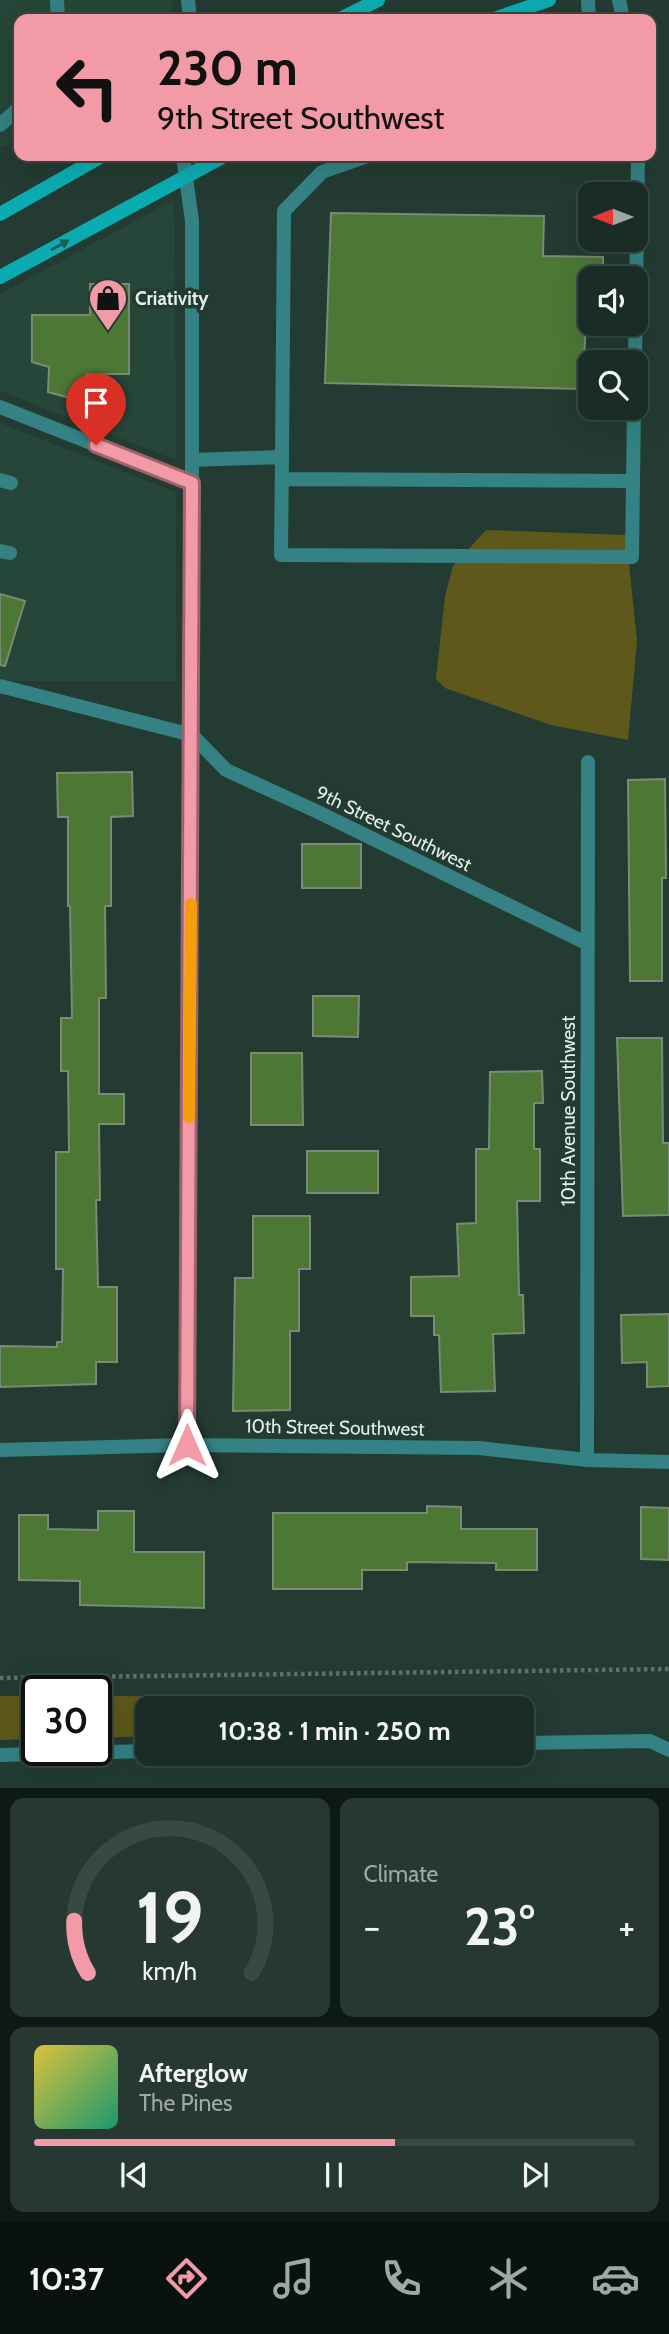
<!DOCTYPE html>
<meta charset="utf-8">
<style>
:root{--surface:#1a2c26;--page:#273832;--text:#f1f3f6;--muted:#9fa7a7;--line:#384843;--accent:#f39aa7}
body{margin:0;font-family:Cabin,sans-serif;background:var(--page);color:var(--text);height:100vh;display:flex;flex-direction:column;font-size:26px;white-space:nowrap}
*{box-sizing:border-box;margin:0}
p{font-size:23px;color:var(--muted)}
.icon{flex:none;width:38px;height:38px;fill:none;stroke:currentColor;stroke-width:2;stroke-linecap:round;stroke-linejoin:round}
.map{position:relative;height:1788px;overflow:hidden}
.drawer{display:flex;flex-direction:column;gap:10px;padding:10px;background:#0e1815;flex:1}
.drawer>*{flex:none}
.hud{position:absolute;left:14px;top:14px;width:642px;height:147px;border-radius:14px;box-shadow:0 7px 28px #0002,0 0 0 2px var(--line);background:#f39aa7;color:#111;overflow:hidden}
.needle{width:46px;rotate:270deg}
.fabs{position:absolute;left:578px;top:182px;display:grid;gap:14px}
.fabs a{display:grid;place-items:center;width:70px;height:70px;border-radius:14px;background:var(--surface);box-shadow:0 7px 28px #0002,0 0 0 2px var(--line);font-size:35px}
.speed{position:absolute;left:21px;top:1675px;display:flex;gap:14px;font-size:35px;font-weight:700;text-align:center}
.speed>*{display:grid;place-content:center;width:91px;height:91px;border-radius:50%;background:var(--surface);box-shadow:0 7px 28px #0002,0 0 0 2px var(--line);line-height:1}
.speed .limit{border:4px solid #111;border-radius:10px;background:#fff;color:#111}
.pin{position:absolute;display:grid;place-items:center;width:60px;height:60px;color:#fff;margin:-72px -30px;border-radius:50% 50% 50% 0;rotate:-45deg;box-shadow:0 0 7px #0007}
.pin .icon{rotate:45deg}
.me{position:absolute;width:77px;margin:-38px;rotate:0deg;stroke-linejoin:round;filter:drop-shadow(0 0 5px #0008)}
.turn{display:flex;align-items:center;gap:24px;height:147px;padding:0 28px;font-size:32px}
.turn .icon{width:91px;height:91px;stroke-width:2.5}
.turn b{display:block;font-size:49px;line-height:60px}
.big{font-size:52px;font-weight:700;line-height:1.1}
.drawer .widget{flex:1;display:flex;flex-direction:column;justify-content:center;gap:10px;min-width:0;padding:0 24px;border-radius:14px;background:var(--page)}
.drawer .dial{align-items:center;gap:0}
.dial svg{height:182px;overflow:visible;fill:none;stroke:var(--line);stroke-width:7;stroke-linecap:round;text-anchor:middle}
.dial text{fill:var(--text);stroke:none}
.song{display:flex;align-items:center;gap:21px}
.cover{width:84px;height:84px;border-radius:10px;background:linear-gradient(135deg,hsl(50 70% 55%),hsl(160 70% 35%))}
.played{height:7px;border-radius:4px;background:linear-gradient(90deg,var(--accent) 60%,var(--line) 60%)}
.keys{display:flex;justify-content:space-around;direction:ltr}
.heat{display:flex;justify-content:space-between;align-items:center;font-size:38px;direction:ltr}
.drawer .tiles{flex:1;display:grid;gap:10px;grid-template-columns:1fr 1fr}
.widget:last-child{grid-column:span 2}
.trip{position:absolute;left:135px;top:1696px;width:399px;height:70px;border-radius:14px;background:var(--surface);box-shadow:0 7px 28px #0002,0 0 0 2px var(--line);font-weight:700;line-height:70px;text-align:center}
.dock{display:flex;height:112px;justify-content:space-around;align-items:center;background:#0a120f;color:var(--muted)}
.dock .icon{width:49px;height:49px}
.dock .active{color:var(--accent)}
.dock b{font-size:32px;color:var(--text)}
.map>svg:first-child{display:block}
.built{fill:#254639}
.green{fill:#5e591a}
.building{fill:#4c7735;stroke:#7b8a75;stroke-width:2}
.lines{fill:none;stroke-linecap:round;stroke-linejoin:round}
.path{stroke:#5c7269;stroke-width:4.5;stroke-dasharray:3.5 3.5;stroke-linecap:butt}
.lane{stroke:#348284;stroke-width:14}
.street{stroke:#348284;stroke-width:14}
.secondary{stroke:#0bacb1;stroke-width:14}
.oneway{fill:#1c5d58}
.route-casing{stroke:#9e646d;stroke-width:18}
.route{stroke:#f39aa7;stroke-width:12}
.slow{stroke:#f59e0b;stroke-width:12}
.labels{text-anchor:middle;stroke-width:7;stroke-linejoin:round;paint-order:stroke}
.poi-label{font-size:19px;font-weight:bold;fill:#e0efe8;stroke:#233b32;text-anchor:start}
.street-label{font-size:19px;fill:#e0efe8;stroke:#233b32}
</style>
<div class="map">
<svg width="669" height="1788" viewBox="0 0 669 1788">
<rect width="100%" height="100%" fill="#233b32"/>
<!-- built -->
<path class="built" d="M 0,0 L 172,0 L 173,19 L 19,19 L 19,140 L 0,148 Z
M 172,201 L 175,222 L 176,460 L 0,391 L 0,294 Z
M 0,423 L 176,492 L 176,681 L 0,681 Z"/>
<!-- green -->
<path class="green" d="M 486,530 L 626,535 L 637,641 L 628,740 L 551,725 L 445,688 L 436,679 L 445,596 L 453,566 Z
M 0,1696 L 37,1696 L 37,1739 L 0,1740 Z
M 96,1696 L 357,1697 L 357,1708 L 147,1708 L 147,1736 L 96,1738 Z"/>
<!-- building -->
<path class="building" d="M 331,213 L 544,216 L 543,256 L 603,257 L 603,278 L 590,278 L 590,293 L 587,293 L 583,389 L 325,383 Z
M 90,284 L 129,284 L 129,374 L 86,374 L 87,403 L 48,392 L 49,367 L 32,362 L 32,315 L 90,315 Z
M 0,594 L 25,601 L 5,666 L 0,665 Z
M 132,772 L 133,816 L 111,817 L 111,906 L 105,906 L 106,998 L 99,998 L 99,1094 L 124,1094 L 124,1124 L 99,1124 L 100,1200 L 96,1200 L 98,1287 L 117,1287 L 117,1362 L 96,1362 L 96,1384 L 0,1387 L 0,1346 L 57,1347 L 57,1342 L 62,1342 L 63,1269 L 56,1269 L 56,1152 L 69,1152 L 68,1071 L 61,1071 L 61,1018 L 72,1018 L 70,906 L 68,906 L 68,817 L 58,817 L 57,773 Z
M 665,779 L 666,878 L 662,878 L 662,981 L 630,981 L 628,780 Z
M 302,844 L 361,844 L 361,888 L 302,888 Z
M 313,996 L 359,996 L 358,1037 L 313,1036 Z
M 617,1038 L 662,1038 L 663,1143 L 669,1143 L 669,1215 L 623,1216 Z
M 251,1053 L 302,1053 L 303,1125 L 251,1125 Z
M 542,1071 L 543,1103 L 534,1103 L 534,1149 L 540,1149 L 540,1201 L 517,1201 L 519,1295 L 523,1295 L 524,1333 L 493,1334 L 495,1391 L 441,1392 L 439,1335 L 434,1335 L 434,1316 L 411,1316 L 411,1277 L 459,1276 L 457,1224 L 476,1223 L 476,1149 L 489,1149 L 490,1072 Z
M 307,1151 L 378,1151 L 378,1193 L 307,1193 Z
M 253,1216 L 310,1216 L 310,1269 L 299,1269 L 299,1331 L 290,1331 L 290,1410 L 233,1411 L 235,1278 L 253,1278 Z
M 669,1314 L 669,1386 L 647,1387 L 647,1362 L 622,1363 L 621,1315 Z
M 427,1506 L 461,1507 L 461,1529 L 537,1529 L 537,1570 L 496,1570 L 496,1563 L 407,1562 L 407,1570 L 362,1570 L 362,1589 L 273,1589 L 273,1513 L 427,1513 Z
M 641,1507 L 669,1508 L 669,1560 L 641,1559 Z
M 98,1511 L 134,1511 L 134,1552 L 204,1552 L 204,1608 L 80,1605 L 80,1581 L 19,1580 L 19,1515 L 48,1515 L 48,1529 L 98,1530 Z"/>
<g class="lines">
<!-- path -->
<path class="path" d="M 0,1678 L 669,1669"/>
<!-- lane -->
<path class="lane" d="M 57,0 L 58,19
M 588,0 L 589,19
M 619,0 L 623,19
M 0,125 L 19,108
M 635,362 L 638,156
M 282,457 L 284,211 L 322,172 L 368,156
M 192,460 L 282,457 L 281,555 L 632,557 L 634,408
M 282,479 L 633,481
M 0,480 L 11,483
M 0,551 L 10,553
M 0,686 L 192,735"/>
<!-- street -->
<path class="street" d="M 188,0 L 190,19
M 183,156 L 192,221 L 192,735 L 186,1445
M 0,407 L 192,483
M 192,735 L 226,770 L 318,812 L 588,944
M 0,1450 L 186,1445 L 479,1448 L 587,1460 L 669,1462
M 587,1460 L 588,762
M 522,1743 L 650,1741 L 669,1750
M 0,1755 L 147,1751"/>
<!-- secondary -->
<path class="secondary" d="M 340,19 L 378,0
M 494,19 L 549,0
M 0,214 L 102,156
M 0,277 L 224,156"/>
</g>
<!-- one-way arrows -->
<defs><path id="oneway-solid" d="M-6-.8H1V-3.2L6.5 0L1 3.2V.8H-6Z" transform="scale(1.75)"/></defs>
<use class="oneway" href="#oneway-solid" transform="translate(60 245) rotate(-29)"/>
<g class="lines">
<defs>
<path id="route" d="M 96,445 L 192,483 L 187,1445"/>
</defs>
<!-- route casing -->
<use href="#route" class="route-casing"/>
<!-- route -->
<use href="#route" class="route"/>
<!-- slow -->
<path class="slow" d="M 189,1117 L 191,904"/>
</g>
<!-- icons -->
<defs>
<symbol id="shop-pin" viewBox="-11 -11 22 30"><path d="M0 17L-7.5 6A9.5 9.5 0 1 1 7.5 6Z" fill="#f39aa7" stroke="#233b32"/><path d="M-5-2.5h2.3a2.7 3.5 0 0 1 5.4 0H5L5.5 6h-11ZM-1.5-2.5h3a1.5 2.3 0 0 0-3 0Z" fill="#111"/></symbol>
</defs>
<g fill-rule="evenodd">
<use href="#shop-pin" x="86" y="276" width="44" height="60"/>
</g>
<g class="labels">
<!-- poi labels -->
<g class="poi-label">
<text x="135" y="305">Criativity</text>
</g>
<!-- street labels -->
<g class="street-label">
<text transform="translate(394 828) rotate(26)" y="7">9th Street Southwest</text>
<text transform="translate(568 1111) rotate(-90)" y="7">10th Avenue Southwest</text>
<text transform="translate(335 1427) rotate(1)" y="7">10th Street Southwest</text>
</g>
</g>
</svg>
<div class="fabs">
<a><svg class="needle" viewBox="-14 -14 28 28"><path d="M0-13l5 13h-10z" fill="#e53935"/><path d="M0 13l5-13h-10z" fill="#9fa7a7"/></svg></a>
<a><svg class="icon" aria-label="sound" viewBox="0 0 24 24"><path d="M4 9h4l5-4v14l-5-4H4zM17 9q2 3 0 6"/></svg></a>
<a><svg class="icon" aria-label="search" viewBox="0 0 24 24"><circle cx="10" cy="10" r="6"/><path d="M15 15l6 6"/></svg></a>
</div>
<div class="speed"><div class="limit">30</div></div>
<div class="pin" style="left:96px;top:445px;background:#d93025"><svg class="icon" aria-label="arrive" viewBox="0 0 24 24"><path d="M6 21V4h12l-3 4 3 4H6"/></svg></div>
<svg class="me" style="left:187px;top:1445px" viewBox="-20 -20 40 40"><path d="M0-17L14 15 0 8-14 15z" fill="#f39aa7" stroke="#fff" stroke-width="4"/></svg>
<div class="trip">10:38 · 1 min · 250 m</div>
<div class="hud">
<div class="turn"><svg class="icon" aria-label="left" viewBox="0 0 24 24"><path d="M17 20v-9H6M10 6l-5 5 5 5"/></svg><div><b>230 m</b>9th Street Southwest</div></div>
</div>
</div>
<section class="drawer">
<div class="tiles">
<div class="widget dial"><svg viewBox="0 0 100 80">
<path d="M14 69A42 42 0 1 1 86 69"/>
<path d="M14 69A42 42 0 0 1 8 46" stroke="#f39aa7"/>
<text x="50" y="56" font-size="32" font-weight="700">19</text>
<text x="50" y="72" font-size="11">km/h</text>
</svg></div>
<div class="widget"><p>Climate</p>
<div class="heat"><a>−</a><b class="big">23°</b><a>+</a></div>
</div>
<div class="widget">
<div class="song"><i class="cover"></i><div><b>Afterglow</b><p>The Pines</p></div></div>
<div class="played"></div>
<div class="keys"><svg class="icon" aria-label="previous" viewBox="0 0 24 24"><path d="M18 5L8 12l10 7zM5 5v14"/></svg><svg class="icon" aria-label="pause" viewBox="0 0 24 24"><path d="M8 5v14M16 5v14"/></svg><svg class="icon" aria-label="next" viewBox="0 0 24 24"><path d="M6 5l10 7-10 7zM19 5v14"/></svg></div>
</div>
</div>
</section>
<nav class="dock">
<b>10:37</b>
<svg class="icon active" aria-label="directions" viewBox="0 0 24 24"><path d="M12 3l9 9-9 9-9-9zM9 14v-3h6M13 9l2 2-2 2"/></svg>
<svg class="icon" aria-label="music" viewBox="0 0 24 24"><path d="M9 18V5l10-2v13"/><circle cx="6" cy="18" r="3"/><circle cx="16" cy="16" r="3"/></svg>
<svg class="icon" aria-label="phone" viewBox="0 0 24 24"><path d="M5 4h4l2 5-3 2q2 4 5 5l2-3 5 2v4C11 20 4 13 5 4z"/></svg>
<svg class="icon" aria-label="climate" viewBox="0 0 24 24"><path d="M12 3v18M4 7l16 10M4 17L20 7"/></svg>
<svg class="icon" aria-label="car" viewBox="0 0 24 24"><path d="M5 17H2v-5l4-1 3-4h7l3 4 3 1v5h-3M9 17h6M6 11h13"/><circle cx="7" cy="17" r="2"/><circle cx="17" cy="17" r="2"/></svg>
</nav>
